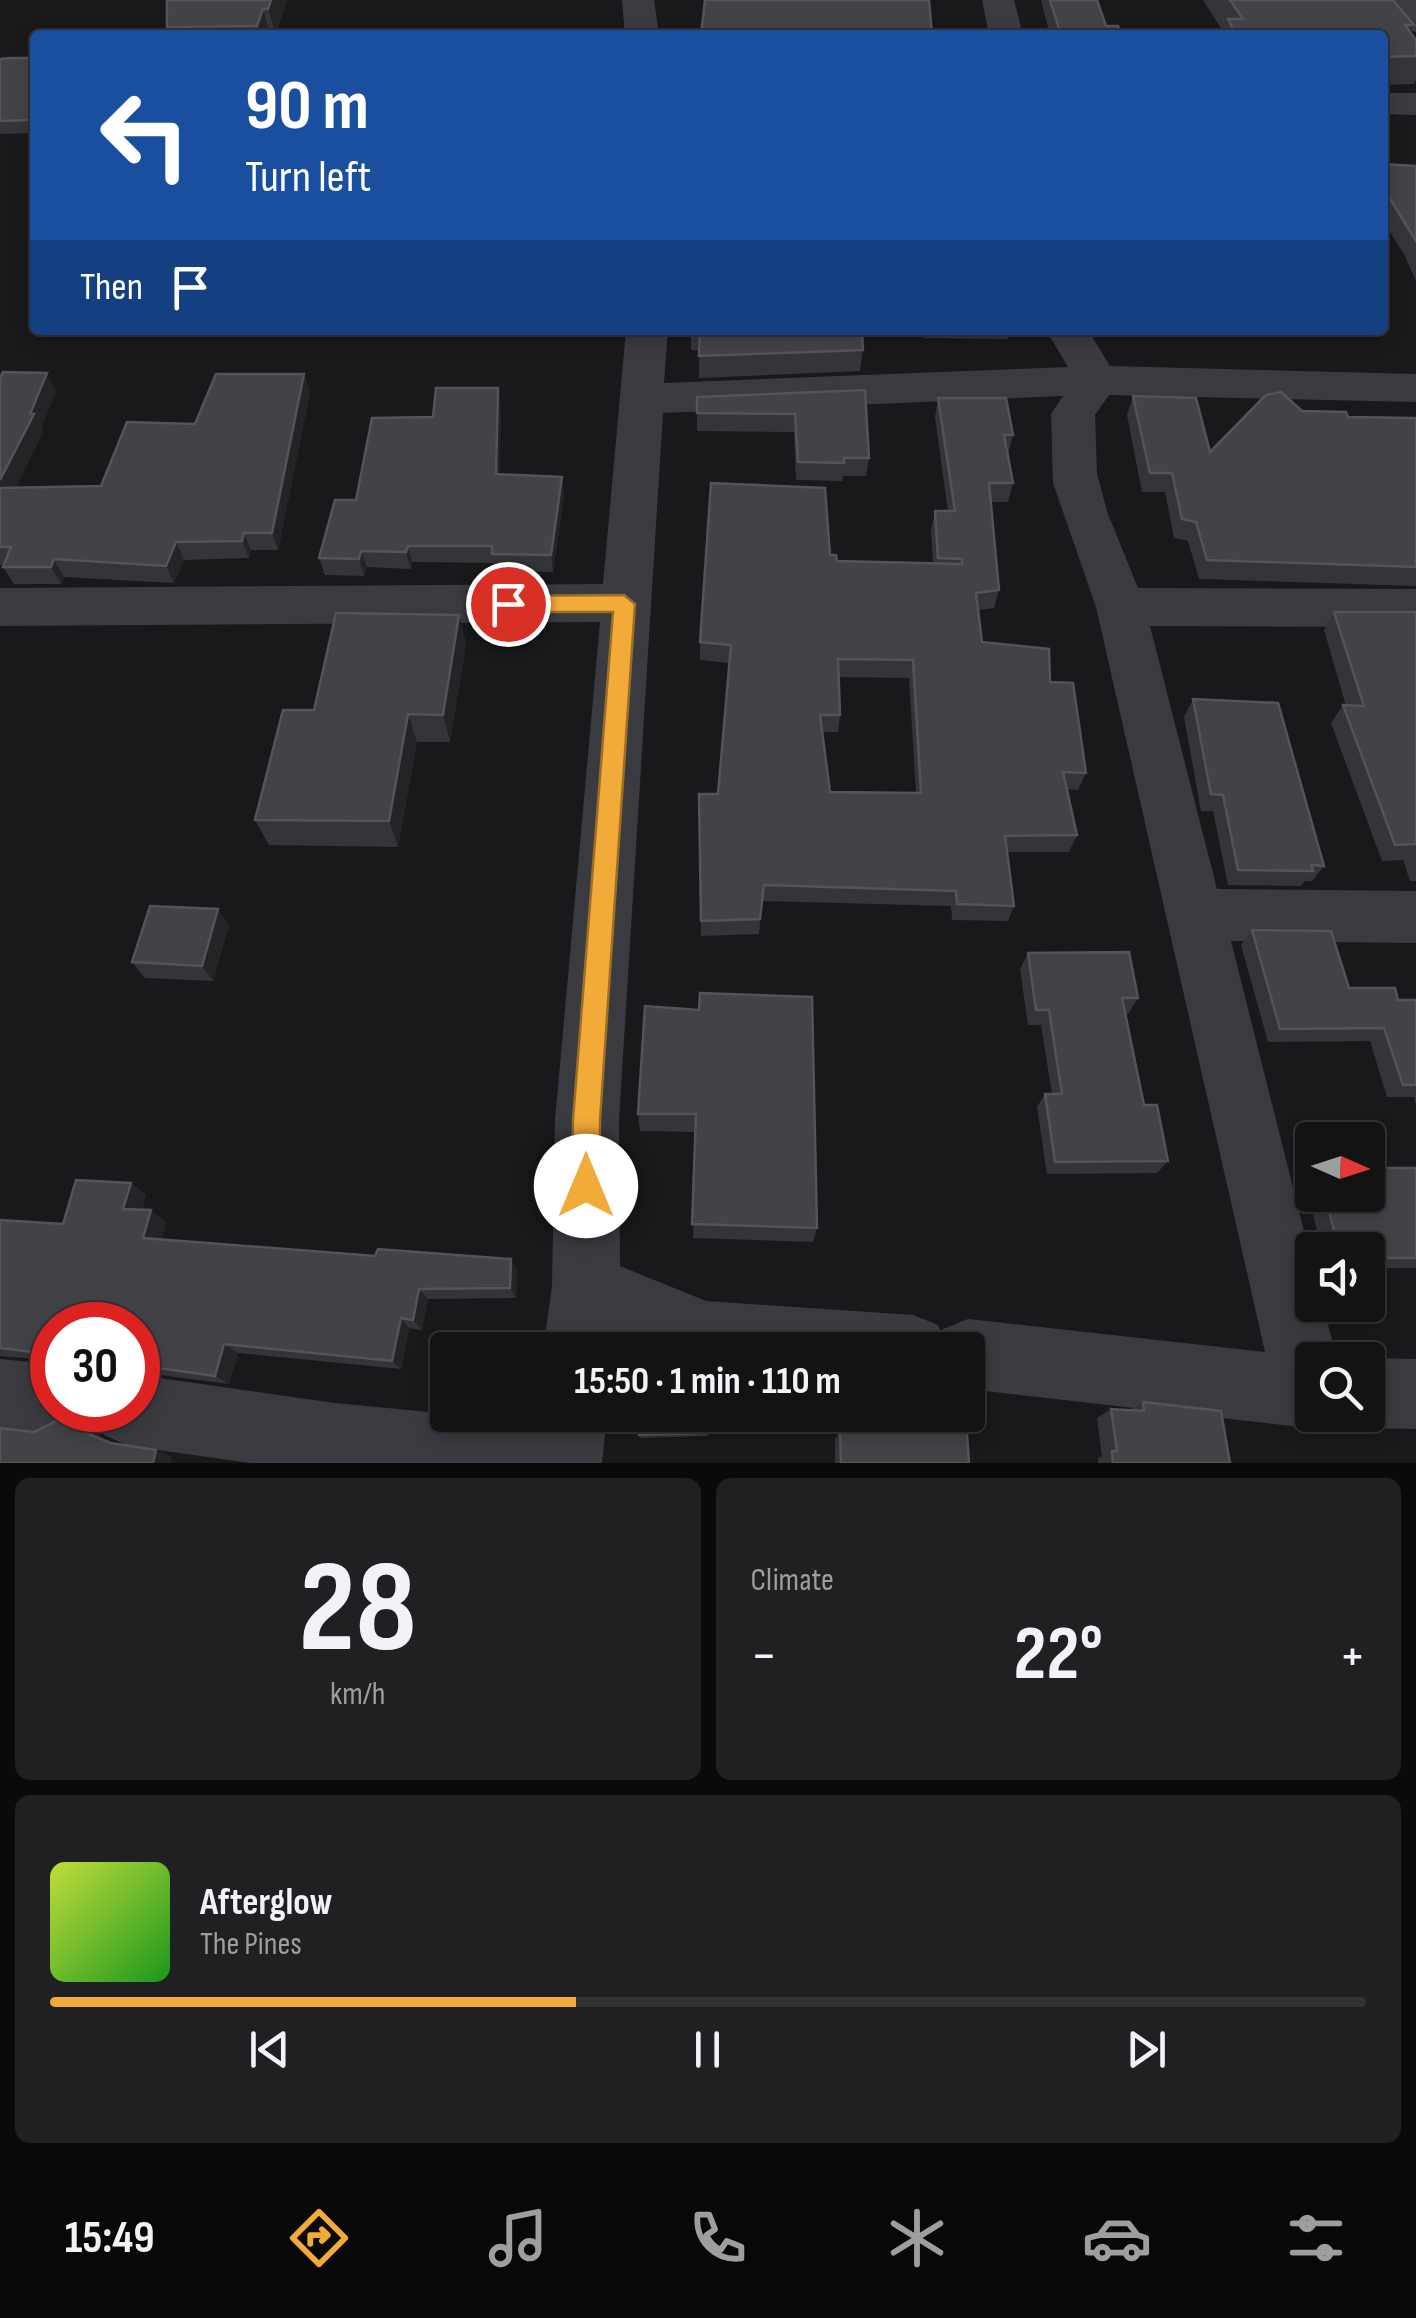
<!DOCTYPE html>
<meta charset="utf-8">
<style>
:root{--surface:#131314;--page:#202022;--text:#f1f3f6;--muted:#9d9ea0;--line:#323234;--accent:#f2ab39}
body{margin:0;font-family:"Sofia Sans Condensed",sans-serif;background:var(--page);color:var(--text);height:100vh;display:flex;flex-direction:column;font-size:38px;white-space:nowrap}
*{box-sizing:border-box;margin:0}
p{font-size:32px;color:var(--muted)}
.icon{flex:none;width:55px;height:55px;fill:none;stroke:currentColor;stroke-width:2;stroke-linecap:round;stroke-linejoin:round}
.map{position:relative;height:1463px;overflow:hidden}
.sheet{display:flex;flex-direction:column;gap:15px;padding:15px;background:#0a0a0b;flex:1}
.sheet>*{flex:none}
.top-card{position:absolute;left:30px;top:30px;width:1358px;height:305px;border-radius:10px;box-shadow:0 5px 15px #0003,0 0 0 2px var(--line);background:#1a4fa0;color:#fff;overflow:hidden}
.needle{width:65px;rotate:93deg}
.tools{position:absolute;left:1295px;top:1122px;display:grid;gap:20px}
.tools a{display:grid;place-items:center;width:90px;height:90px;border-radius:10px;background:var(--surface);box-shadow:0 5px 15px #0003,0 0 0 2px var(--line);font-size:50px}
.speed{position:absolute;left:30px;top:1302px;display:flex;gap:20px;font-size:50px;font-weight:700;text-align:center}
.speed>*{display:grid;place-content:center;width:130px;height:130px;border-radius:50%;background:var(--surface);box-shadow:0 5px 15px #0003,0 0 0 2px var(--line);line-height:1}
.speed .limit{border:15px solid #d22;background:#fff;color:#111}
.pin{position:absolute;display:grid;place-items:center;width:85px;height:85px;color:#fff;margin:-42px;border:5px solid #fff;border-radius:50%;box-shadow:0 2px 10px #0007}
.me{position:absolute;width:110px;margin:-55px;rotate:0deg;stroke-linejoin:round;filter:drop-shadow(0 0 8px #0008)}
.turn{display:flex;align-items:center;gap:35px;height:210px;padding:0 50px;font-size:45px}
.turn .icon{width:130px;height:130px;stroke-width:2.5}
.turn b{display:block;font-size:70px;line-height:85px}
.then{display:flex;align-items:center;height:95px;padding:0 50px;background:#0003;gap:20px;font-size:38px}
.big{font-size:75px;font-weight:700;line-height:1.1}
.sheet .widget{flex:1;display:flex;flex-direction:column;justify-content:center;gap:15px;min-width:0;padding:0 35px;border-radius:15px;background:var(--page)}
.sheet .dial{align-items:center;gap:0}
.dial b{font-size:130px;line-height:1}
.song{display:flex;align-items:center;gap:30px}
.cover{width:120px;height:120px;border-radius:15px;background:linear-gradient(135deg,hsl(70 70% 55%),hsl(120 70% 35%))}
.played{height:10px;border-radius:5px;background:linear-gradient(90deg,var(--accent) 40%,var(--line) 40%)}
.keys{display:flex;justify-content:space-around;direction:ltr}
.heat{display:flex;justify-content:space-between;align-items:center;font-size:55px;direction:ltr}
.sheet .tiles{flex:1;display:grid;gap:15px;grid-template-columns:1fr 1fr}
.widget:last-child{grid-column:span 2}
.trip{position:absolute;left:430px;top:1332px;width:555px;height:100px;border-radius:10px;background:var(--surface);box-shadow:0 5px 15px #0003,0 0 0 2px var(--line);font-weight:700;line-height:100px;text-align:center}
.dock{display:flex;height:160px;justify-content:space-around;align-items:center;background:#080808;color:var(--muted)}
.dock .icon{width:70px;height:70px}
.dock .on{color:var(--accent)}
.dock b{font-size:45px;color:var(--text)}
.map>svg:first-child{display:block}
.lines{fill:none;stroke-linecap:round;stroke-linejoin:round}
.minor{fill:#3a3b40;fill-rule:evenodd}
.wall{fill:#353539;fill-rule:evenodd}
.shaded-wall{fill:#242427}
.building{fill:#424347;stroke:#525459;stroke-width:2.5;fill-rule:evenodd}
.route{fill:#f2ab39;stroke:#9d6f25;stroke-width:2.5}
</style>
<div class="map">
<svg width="1416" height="1463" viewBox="0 0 1416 1463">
<rect width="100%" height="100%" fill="#19191b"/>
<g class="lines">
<!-- minor -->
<path class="minor" d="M 622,0 L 654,0 L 659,35 L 625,35 Z
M 982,0 L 1014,0 L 1023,35 L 989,35 Z
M 1388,0 L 1416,0 L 1416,32 L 1404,29 Z
M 1382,93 L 1416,93 L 1416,115 L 1382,114 Z
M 626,330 L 668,330 L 664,383 L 1068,367 L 1046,330 L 1088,330 L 1110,366 L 1416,374 L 1416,402 L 1109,395 L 1095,415 L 1097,474 L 1108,514 L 1138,588 L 1416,589 L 1416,627 L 1150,626 L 1217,889 L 1416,891 L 1416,943 L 1231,941 L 1312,1263 L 1312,1305 L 1323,1305 L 1337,1360 L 1312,1360 L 1312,1415 L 1338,1415 L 1337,1418 L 1310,1428 L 968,1389 L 968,1350 L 657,1350 L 615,1332 L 613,1350 L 543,1350 L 552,1286 L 555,1120 L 600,622 L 0,626 L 0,588 L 603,584 ZM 1063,396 L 1051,414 L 1053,483 L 1096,607 L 1265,1352 L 968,1319 L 943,1329 L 941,1334 L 938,1325 L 913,1315 L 706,1301 L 620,1266 L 619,1120 L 663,413 Z
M 1368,1358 L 1416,1359 L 1416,1429 L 1368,1428 L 1343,1418 L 1342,1415 L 1368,1415 L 1368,1360 L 1362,1360 Z
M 0,1359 L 52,1364 L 52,1410 L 83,1410 L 77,1424 L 52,1435 L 0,1429 Z
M 138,1375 L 335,1403 L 534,1422 L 535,1415 L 607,1415 L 602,1463 L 250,1463 L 129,1446 L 104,1435 L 93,1410 L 138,1410 Z"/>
</g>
<!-- wall -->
<path class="wall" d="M 167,0 L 287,0 L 276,35 L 170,35 L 167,27 Z
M 1041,0 L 1097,0 L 1106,26 L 1121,35 L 1050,35 Z
M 1203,0 L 1393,0 L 1414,25 L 1410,32 L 1416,40 L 1416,80 L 1414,84 L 1382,85 L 1382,35 L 1223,35 L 1224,33 Z
M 35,58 L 34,133 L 0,134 L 0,59 Z
M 1382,164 L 1416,166 L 1416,281 L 1404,254 L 1382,220 Z
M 691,330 L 862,330 L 863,350 L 860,371 L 699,378 L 699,351 L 691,350 Z
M 923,330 L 1010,330 L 1008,339 L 924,338 Z
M 304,374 L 310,392 L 278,550 L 251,550 L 249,558 L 184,560 L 174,583 L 64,577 L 61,584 L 14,584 L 3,567 L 4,565 L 0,565 L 0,378 L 56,391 L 41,428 L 43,432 L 15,488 L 101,486 L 195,424 Z
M 865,390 L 869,458 L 866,476 L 843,476 L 842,481 L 796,480 L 794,432 L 697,431 L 697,397 Z
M 1133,396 L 1210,452 L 1302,411 L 1348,417 L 1416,418 L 1416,586 L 1199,579 L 1188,541 L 1174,538 L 1165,492 L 1142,492 L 1127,415 Z
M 938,398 L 1013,435 L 1008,454 L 1013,483 L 1008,502 L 990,502 L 999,590 L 994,608 L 978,610 L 982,642 L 1050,682 L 1086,773 L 1078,790 L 1067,789 L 1077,835 L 1069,852 L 1008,852 L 1014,906 L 1008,921 L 952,920 L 951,906 L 762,901 L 759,934 L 701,936 L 699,794 L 718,794 L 729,663 L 700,660 L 700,642 L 830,555 L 837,561 L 933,563 L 931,530 L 935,511 L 948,511 L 935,417 ZM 838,677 L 909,678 L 916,793 L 830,792 L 822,732 L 838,732 L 840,715 Z
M 501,406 L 499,474 L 564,495 L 553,572 L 495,570 L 494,563 L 412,562 L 411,569 L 367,567 L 364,576 L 325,575 L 319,558 L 356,500 L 433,417 Z
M 1334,612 L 1416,612 L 1416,881 L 1410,881 L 1403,860 L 1382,861 L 1331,723 L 1343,705 L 1346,706 L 1324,630 Z
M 459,615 L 466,644 L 450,742 L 417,742 L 398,847 L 269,845 L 255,820 L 314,710 Z
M 1193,699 L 1324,866 L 1312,881 L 1305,881 L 1301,886 L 1228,885 L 1213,811 L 1201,811 L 1184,717 Z
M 229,925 L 213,981 L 145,978 L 132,962 Z
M 1252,930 L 1349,988 L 1398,1000 L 1416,1000 L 1416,1105 L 1414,1097 L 1387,1097 L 1370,1041 L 1268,1042 L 1241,945 Z
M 1028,953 L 1138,998 L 1128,1014 L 1125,1013 L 1144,1105 L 1168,1161 L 1157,1173 L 1047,1174 L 1037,1107 L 1045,1094 L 1052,1094 L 1041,1025 L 1028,1025 L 1020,969 Z
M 645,1006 L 817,1228 L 813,1242 L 693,1238 L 695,1132 L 640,1131 L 638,1114 Z
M 1416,1169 L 1416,1268 L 1368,1268 L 1368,1250 L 1322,1250 L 1304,1179 L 1312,1173 L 1312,1195 L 1368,1195 Z
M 131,1183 L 146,1195 L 142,1210 L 166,1222 L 161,1240 L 517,1270 L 516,1298 L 428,1299 L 422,1330 L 409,1328 L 401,1369 L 238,1353 L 229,1384 L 138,1372 L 138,1325 L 52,1325 L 52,1405 L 36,1399 L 36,1359 L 0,1356 L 0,1220 L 63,1224 Z
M 1143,1402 L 1230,1463 L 1098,1463 L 1098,1458 L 1102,1456 L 1097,1418 L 1111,1409 L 1129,1410 Z
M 707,1415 L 708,1436 L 640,1438 L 639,1435 Z
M 840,1430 L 969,1463 L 835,1463 L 835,1439 Z"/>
<!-- shaded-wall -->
<path class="shaded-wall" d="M 271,0 L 287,0 L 276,35 L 268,9 Z
M 263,9 L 270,35 L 259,35 L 257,26 Z
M 34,107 L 35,131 L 34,133 L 28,120 Z
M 47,373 L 56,391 L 41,428 L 43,432 L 7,506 L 0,495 L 0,480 Z
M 304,374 L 310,392 L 278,550 L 272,533 Z
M 498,388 L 501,406 L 499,491 L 496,474 Z
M 562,477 L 564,495 L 553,572 L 551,555 Z
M 244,533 L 251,550 L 249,558 L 242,541 Z
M 176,542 L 184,560 L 174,583 L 166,566 Z
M 408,546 L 412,562 L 411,569 L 406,552 Z
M 361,551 L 367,567 L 364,576 L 359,559 Z
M 54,559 L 64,577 L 61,584 L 51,567 Z
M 459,615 L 466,644 L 450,742 L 443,715 Z
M 408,714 L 417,742 L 398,847 L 389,821 Z
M 218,909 L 229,925 L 213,981 L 202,966 Z
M 131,1183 L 146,1195 L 139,1221 L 123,1209 Z
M 151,1210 L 166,1222 L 158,1250 L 143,1238 Z
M 511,1259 L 517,1270 L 516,1298 L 510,1288 Z
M 419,1289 L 428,1299 L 422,1330 L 413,1320 Z
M 401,1318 L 409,1328 L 401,1369 L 392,1361 Z
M 224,1344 L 238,1353 L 229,1384 L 215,1376 Z
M 76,1410 L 92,1410 L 102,1438 L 128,1450 L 84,1432 Z
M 156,1450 L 172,1456 L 171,1463 L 153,1463 Z"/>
<!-- building -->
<path class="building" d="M 167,0 L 271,0 L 268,9 L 263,9 L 257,26 L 167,27 Z
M 705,0 L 929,0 L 932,35 L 701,35 Z
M 1050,0 L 1097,0 L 1106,26 L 1118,26 L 1121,35 L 1061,35 Z
M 1230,0 L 1393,0 L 1414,25 L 1405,25 L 1416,40 L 1416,56 L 1382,57 L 1382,35 L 1236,35 L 1228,19 L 1243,19 Z
M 11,58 L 35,58 L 35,107 L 28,120 L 0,121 L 0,59 Z
M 1382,164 L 1416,166 L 1416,241 L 1382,186 Z
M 700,330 L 862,330 L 863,350 L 699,356 Z
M 3,372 L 47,373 L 30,414 L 34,414 L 0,480 L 0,378 Z
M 216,374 L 304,374 L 272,533 L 244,533 L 242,541 L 176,542 L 166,566 L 54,559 L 51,567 L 3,567 L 11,547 L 0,547 L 0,488 L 101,486 L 127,422 L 195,424 Z
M 436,388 L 498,388 L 496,474 L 562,477 L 551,555 L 492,554 L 492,546 L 408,546 L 406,552 L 361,551 L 359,559 L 319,558 L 335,500 L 356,500 L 372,418 L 433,417 Z
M 865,390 L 869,458 L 844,458 L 844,463 L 798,462 L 795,414 L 697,413 L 697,397 Z
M 1281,392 L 1302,411 L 1346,412 L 1348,417 L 1416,418 L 1416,567 L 1207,560 L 1196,522 L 1182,519 L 1172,473 L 1150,473 L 1133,396 L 1196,398 L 1210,452 L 1266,395 Z
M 938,398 L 1006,398 L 1013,435 L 1004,435 L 1013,483 L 989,483 L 999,590 L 976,593 L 982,642 L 1049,649 L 1050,682 L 1073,683 L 1086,773 L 1063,772 L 1077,835 L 1005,836 L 1014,906 L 957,904 L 956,891 L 764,885 L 760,919 L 701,921 L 699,794 L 718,794 L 731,645 L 700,642 L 711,483 L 825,488 L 830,555 L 836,555 L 837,561 L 962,564 L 962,559 L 938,558 L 935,511 L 955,511 ZM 838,659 L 913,660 L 921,793 L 830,792 L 820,715 L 840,715 Z
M 1334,612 L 1416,612 L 1416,844 L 1395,845 L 1343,705 L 1364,706 Z
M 336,613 L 459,615 L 443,715 L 408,714 L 389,821 L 255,820 L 283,710 L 314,710 Z
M 1193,699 L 1278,703 L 1324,866 L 1311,865 L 1313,871 L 1238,870 L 1223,795 L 1211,794 Z
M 150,906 L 218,909 L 202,966 L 132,962 Z
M 1252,930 L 1331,931 L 1349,988 L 1395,988 L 1398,1000 L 1416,1000 L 1416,1085 L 1403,1085 L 1384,1028 L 1280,1029 Z
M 1129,952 L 1138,998 L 1122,998 L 1144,1105 L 1157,1105 L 1168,1161 L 1055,1162 L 1045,1094 L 1062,1094 L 1049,1010 L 1036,1010 L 1028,953 Z
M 700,993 L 812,997 L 817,1228 L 692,1224 L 696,1114 L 638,1114 L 645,1006 L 699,1010 Z
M 1368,1168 L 1416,1168 L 1416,1258 L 1368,1258 L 1368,1250 L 1339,1250 L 1325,1195 L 1368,1195 Z
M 76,1180 L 131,1183 L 123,1209 L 151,1210 L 143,1238 L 375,1256 L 378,1249 L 511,1259 L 510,1288 L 419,1289 L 413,1320 L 401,1318 L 392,1361 L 224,1344 L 215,1376 L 138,1365 L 138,1325 L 52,1325 L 52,1399 L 36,1399 L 36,1355 L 33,1352 L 0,1348 L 0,1220 L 63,1224 Z
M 1143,1402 L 1221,1411 L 1230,1463 L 1113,1463 L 1112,1451 L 1117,1451 L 1111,1409 L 1144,1411 Z
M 65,1410 L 76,1410 L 84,1432 L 111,1443 L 156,1450 L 153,1463 L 0,1463 L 0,1428 L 34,1432 L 59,1420 Z
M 639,1415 L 707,1415 L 708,1433 L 639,1435 Z
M 840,1430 L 967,1433 L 969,1463 L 841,1463 Z"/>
<!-- route -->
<path class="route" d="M 624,595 L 635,604 L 600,1120 L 600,1186 L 596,1196 L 586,1200 L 576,1196 L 572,1186 L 573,1120 L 613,612 L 508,612 L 497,604 L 508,596 Z"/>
</svg>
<div class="tools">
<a><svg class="needle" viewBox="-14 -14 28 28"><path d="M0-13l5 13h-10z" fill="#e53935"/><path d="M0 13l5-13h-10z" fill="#9d9ea0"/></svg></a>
<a><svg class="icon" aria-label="sound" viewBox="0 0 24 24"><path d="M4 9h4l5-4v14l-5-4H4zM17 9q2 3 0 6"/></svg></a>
<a><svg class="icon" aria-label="search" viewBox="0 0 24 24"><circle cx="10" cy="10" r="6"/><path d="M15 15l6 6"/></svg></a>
</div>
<div class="speed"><div class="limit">30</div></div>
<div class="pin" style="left:508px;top:604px;background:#d93025"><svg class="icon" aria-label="arrive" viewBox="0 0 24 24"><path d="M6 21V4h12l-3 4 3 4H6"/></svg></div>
<svg class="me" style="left:586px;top:1186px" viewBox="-20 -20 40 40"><circle r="19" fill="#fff"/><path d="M0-13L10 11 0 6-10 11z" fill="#f2ab39"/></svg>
<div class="trip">15:50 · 1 min · 110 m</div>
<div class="top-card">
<div class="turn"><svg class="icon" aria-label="left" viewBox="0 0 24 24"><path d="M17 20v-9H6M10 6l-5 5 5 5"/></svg><div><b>90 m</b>Turn left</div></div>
<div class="then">Then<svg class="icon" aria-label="arrive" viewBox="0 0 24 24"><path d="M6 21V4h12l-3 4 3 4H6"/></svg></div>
</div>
</div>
<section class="sheet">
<div class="tiles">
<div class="widget dial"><b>28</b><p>km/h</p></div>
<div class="widget"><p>Climate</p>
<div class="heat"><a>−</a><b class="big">22°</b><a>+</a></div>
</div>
<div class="widget">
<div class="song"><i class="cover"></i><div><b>Afterglow</b><p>The Pines</p></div></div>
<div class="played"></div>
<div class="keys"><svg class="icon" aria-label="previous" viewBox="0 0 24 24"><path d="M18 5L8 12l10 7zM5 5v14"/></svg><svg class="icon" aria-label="pause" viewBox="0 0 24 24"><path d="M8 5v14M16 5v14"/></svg><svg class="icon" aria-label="next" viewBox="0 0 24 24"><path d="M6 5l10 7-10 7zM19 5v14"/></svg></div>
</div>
</div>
</section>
<nav class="dock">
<b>15:49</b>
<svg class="icon on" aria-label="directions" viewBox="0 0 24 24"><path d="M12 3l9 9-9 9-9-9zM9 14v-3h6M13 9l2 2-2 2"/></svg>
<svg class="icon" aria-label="music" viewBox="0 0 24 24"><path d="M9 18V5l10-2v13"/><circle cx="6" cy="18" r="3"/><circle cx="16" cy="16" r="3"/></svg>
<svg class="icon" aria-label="phone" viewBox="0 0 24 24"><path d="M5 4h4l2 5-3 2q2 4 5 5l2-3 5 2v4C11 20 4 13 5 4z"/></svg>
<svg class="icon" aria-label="climate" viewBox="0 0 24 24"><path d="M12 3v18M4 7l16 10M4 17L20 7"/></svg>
<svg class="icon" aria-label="car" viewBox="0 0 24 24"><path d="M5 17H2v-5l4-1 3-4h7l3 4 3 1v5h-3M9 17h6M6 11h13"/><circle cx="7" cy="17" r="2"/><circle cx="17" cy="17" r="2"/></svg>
<svg class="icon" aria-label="filters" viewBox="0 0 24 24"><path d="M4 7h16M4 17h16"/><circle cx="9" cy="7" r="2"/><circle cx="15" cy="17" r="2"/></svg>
</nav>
